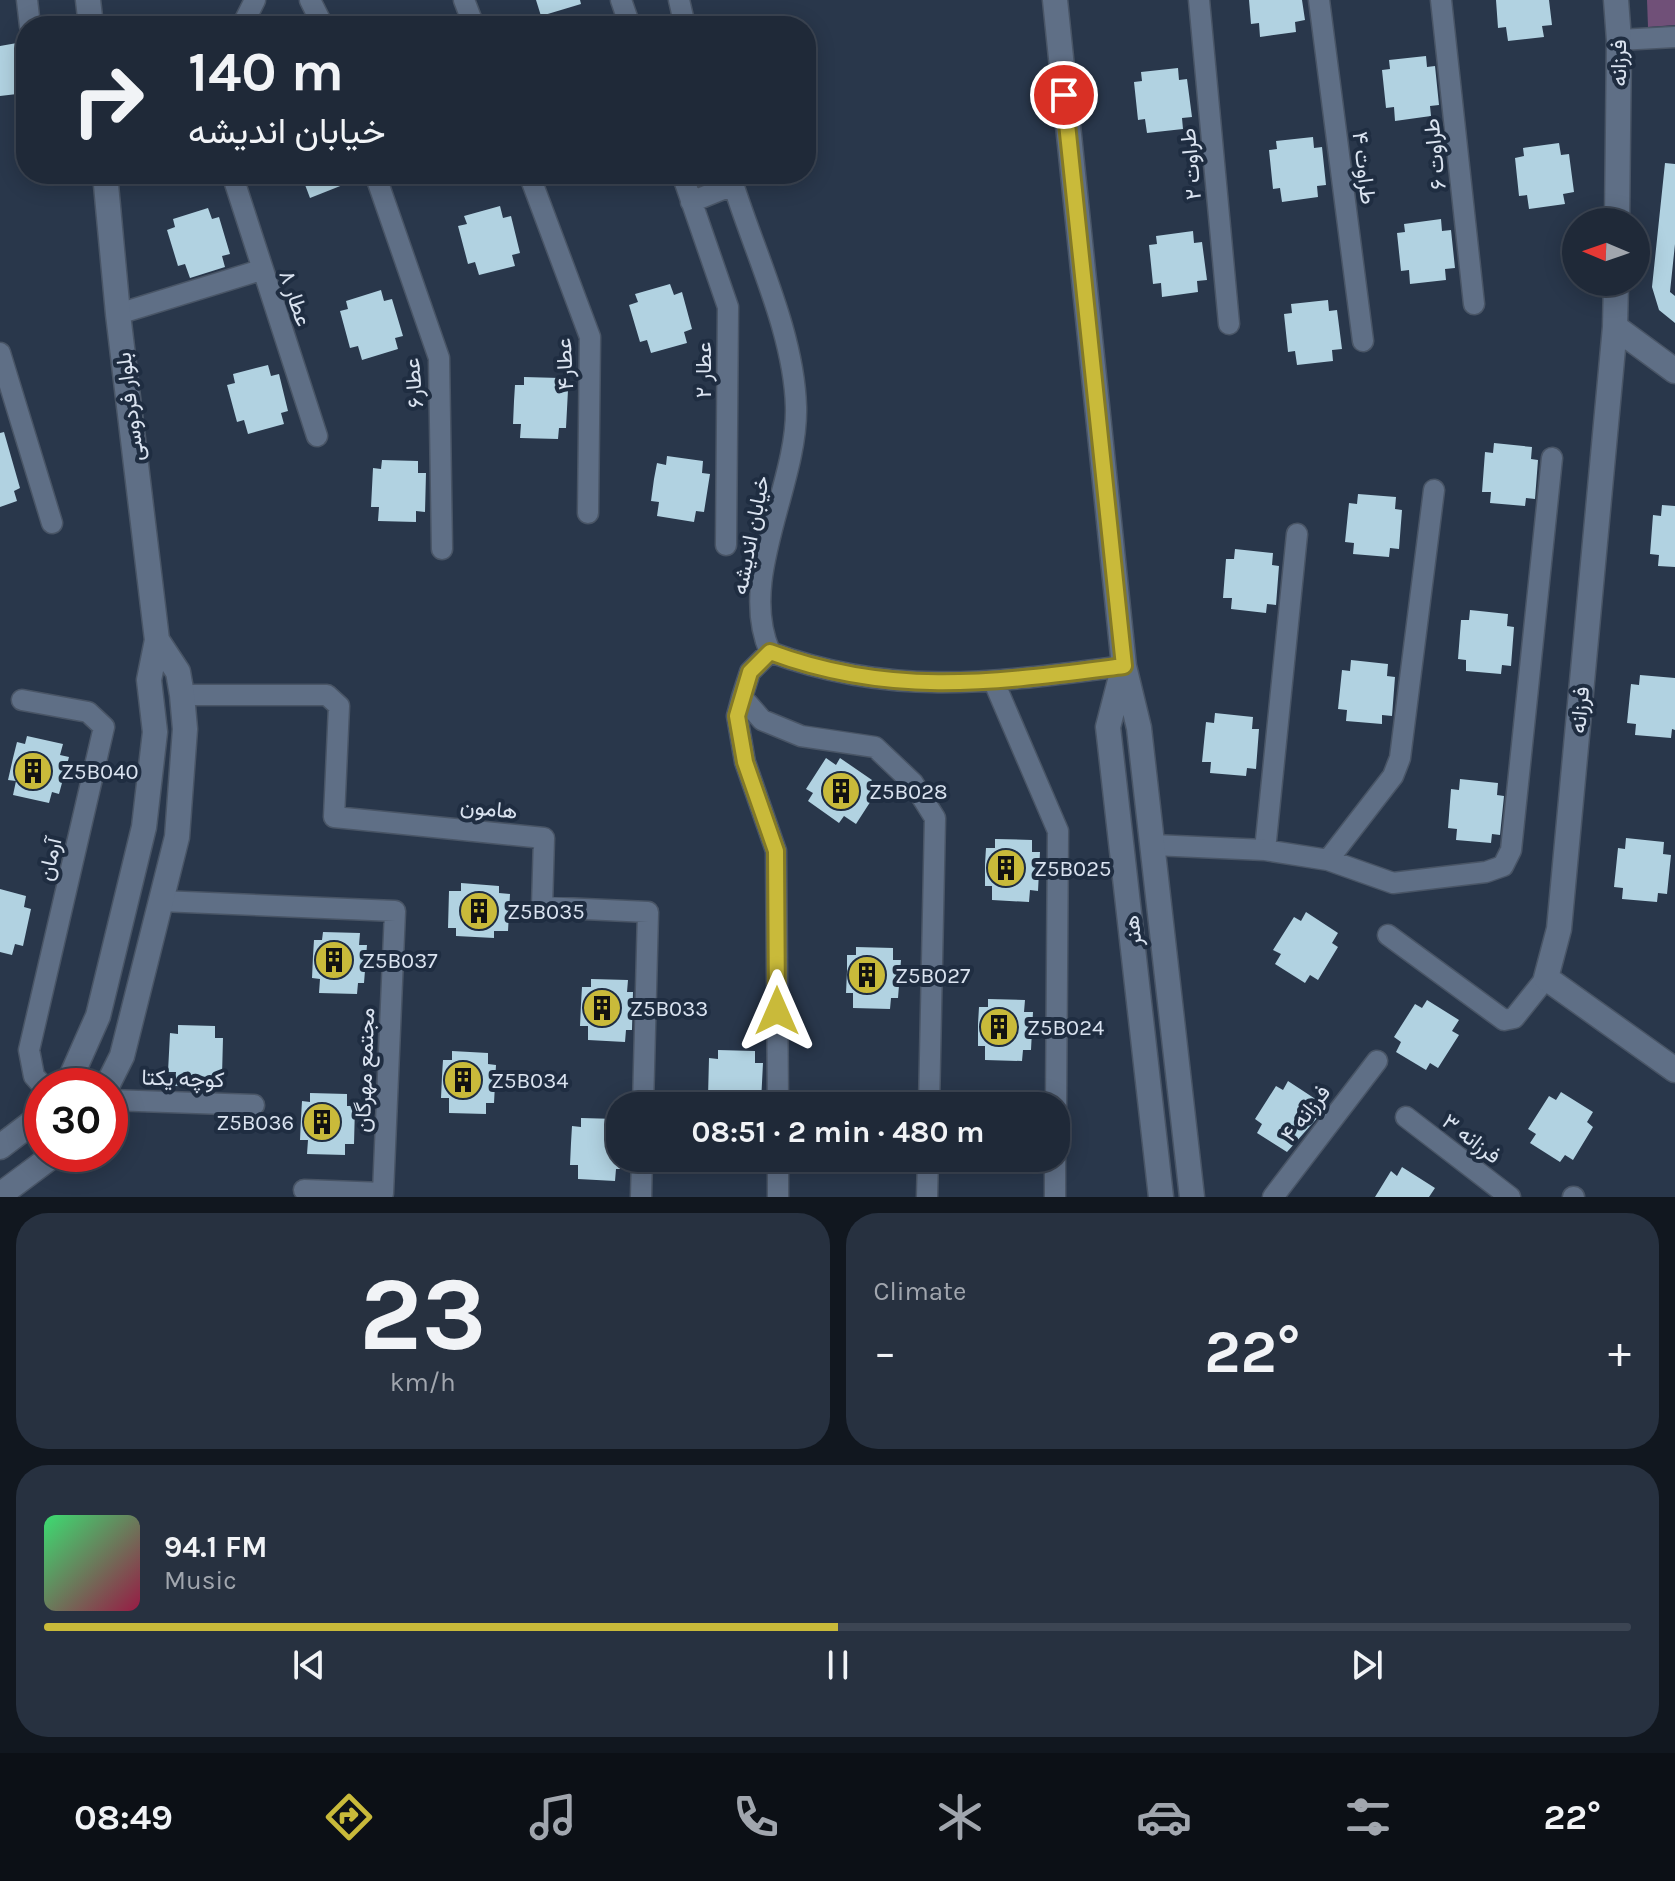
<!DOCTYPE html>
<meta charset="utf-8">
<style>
:root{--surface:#1f2938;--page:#273140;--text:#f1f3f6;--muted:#a1a6ae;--line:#3c4553;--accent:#c9ba3a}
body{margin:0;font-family:Karla,Vazirmatn,sans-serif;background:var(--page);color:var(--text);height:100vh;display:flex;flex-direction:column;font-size:30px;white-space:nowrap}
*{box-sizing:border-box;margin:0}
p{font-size:26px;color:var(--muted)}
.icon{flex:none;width:44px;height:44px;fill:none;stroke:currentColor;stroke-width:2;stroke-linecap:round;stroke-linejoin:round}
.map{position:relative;height:1197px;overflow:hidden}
.drawer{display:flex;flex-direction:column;gap:16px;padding:16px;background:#11171f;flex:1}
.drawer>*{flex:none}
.top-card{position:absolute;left:16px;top:16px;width:800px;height:168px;border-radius:32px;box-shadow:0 4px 20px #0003,0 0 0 2px var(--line);background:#1f2938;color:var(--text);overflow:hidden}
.needle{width:52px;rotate:272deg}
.tools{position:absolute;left:1562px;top:208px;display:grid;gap:16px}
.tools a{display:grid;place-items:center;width:88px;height:88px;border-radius:50%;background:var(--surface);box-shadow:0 4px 20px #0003,0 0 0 2px var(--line);font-size:40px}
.speed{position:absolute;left:24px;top:1068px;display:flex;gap:16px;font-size:40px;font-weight:700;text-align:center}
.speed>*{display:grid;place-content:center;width:104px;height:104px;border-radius:50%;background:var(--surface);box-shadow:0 4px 20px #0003,0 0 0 2px var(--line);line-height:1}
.speed .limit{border:12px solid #d22;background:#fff;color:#111}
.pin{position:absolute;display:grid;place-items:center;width:68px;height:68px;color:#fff;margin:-34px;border:4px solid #fff;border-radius:50%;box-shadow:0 2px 8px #0007}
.me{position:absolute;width:88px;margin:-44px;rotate:0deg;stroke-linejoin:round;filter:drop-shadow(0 0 6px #0008)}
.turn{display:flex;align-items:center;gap:28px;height:168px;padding:0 40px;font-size:36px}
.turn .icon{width:104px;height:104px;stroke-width:2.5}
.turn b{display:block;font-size:56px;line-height:68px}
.big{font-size:60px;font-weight:700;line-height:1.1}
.drawer .tile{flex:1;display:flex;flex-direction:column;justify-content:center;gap:12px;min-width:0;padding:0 28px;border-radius:32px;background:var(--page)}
.drawer .dial{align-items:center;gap:0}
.dial b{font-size:104px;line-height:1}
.song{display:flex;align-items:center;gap:24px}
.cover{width:96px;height:96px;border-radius:12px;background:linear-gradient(135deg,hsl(140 70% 55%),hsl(340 70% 35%))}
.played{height:8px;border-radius:4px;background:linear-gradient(90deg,var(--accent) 50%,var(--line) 50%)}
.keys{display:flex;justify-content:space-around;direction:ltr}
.heat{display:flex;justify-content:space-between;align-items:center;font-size:44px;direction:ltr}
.drawer .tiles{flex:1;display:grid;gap:16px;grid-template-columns:1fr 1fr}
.tile:last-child{grid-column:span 2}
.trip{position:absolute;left:606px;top:1092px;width:464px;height:80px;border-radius:32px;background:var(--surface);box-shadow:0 4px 20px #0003,0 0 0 2px var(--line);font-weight:700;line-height:80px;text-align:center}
.dock{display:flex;height:128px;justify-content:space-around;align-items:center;background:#0c1016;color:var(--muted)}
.dock .icon{width:56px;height:56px}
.dock .active{color:var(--accent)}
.dock b{font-size:36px;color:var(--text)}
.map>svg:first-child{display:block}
.green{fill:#705078}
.building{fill:#b1d2e1}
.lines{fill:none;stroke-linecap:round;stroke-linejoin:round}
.street-casing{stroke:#495566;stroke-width:23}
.secondary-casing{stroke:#495566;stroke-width:27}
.street{stroke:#5f6f86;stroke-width:20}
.secondary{stroke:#5f6f86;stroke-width:24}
.route-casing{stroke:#837926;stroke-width:20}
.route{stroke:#c9ba3a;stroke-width:14}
.labels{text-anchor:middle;stroke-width:8;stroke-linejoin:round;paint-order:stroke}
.street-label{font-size:22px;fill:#dae3f0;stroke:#1f2d41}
.poi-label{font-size:22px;fill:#dae3f0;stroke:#1f2d41;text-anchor:start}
</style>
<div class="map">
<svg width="1675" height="1197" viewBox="0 0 1675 1197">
<rect width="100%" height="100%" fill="#29374b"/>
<!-- green -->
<path class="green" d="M 1647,0 L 1675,0 L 1675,25 L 1648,27 Z"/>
<!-- building -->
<path class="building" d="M 536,0 L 580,0 L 581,4 L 541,16 Z
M 1249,0 L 1302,0 L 1305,20 L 1295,22 L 1296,32 L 1260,37 L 1259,23 L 1251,24 Z
M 1496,0 L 1549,0 L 1552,25 L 1542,26 L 1544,37 L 1508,41 L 1506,27 L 1498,28 Z
M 17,43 L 24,81 L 15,82 L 17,94 L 0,96 L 0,46 Z
M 1426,56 L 1427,67 L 1435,66 L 1439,105 L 1430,106 L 1431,116 L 1395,121 L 1394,107 L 1386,108 L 1382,70 L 1390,69 L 1389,60 Z
M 1178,68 L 1179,80 L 1187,79 L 1192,117 L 1182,118 L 1183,129 L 1147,133 L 1145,119 L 1138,120 L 1134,82 L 1142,81 L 1141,72 Z
M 1313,137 L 1314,148 L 1322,147 L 1326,185 L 1317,186 L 1318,197 L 1282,202 L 1280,188 L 1273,189 L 1269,150 L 1277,149 L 1276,141 Z
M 1559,143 L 1561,155 L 1569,154 L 1574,192 L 1563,194 L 1565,204 L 1529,209 L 1527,195 L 1519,196 L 1515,158 L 1524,156 L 1523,148 Z
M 1665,163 L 1675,164 L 1675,244 L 1670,292 L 1675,296 L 1675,323 L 1659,310 L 1652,287 Z
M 301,174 L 362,174 L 363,177 L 310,198 Z
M 500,206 L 503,218 L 511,216 L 520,253 L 512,255 L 515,266 L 479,275 L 475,262 L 468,264 L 458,226 L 467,224 L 464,216 Z
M 208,208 L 212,219 L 219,217 L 230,254 L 222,256 L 225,267 L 190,278 L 185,264 L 178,266 L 167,230 L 175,227 L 173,219 Z
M 1441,219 L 1442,231 L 1451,230 L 1455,268 L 1445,269 L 1446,280 L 1410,284 L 1409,270 L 1401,271 L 1397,233 L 1405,232 L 1404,224 Z
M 1193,231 L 1194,243 L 1202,242 L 1207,280 L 1197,281 L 1198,292 L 1162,297 L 1161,283 L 1153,284 L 1149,245 L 1157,244 L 1156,236 Z
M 670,284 L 674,295 L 682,292 L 692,329 L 684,332 L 687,343 L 651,353 L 647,340 L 640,342 L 629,305 L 638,302 L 635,294 Z
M 381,290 L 384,301 L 392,299 L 403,336 L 395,338 L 398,349 L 362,360 L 358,346 L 350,348 L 340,311 L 348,309 L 346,301 Z
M 1328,300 L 1329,311 L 1337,310 L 1342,349 L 1332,350 L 1333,361 L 1297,365 L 1295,351 L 1288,352 L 1284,314 L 1292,313 L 1291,304 Z
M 268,365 L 271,376 L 279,374 L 288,411 L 281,413 L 284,424 L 248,434 L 244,420 L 237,422 L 227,385 L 235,383 L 233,374 Z
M 524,377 L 560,378 L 560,390 L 568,390 L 566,428 L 559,428 L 558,439 L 520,438 L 521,424 L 513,424 L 514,401 L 515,385 L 524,385 Z
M 4,432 L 20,488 L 14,491 L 17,501 L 0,507 L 0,433 Z
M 1494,443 L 1532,447 L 1531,459 L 1538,460 L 1535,499 L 1526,498 L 1525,506 L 1490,503 L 1491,492 L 1482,492 L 1485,452 L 1493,453 Z
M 667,456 L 703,461 L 702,473 L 710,474 L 704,512 L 696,511 L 694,522 L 657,516 L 659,502 L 651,501 L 654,479 L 657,463 L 666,465 Z
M 382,460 L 418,461 L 418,473 L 426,473 L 425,512 L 416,511 L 416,522 L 378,521 L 379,507 L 371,507 L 373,468 L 381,469 Z
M 1358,494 L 1396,497 L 1395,509 L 1402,510 L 1399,549 L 1390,548 L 1389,557 L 1353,554 L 1354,543 L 1345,542 L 1349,503 L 1357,504 Z
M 1662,505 L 1675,506 L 1675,567 L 1658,566 L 1659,555 L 1650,554 L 1653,515 L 1661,516 Z
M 1235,549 L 1273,553 L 1272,565 L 1279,566 L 1276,605 L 1267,604 L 1266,613 L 1231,609 L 1232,598 L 1223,598 L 1226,559 L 1234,559 Z
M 1470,610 L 1508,614 L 1507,626 L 1514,627 L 1511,666 L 1502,665 L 1501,674 L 1466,671 L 1466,660 L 1458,659 L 1461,620 L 1469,620 Z
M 1351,660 L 1388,664 L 1387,676 L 1395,677 L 1392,716 L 1382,715 L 1382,724 L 1346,721 L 1347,710 L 1338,709 L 1342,670 L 1350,671 Z
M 1640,675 L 1675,678 L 1675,730 L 1672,729 L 1671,738 L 1635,735 L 1636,724 L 1627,723 L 1631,684 L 1639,685 Z
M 1215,713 L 1253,717 L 1252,729 L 1259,729 L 1256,769 L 1247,768 L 1246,776 L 1210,773 L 1211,762 L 1202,762 L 1206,722 L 1214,723 Z
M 27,736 L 63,744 L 60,755 L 69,757 L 59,794 L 52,792 L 49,803 L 13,795 L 16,781 L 8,780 L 13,758 L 17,742 L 25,744 Z
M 826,758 L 836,765 L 840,758 L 872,780 L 867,786 L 876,793 L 856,824 L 844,816 L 839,823 L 808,801 L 813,793 L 806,789 Z
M 1460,779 L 1498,783 L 1497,795 L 1504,796 L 1500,835 L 1492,834 L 1491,843 L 1456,840 L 1457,829 L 1448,828 L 1451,789 L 1459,790 Z
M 1626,838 L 1664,842 L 1663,854 L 1671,855 L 1667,894 L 1658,893 L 1657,902 L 1622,899 L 1623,888 L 1614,887 L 1618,848 L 1625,849 Z
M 995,839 L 1032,840 L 1032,852 L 1040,852 L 1038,891 L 1030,890 L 1029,902 L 992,900 L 992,886 L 985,886 L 985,864 L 986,848 L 995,848 Z
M 461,883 L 499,886 L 499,893 L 510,894 L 508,931 L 494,931 L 494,938 L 456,936 L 456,928 L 448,928 L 449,891 L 461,891 Z
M 0,889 L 26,896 L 24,907 L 31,909 L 23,946 L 15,944 L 12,955 L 0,952 Z
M 1306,912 L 1338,933 L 1332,943 L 1338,947 L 1318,980 L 1310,975 L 1305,983 L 1275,964 L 1281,954 L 1273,950 L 1294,917 L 1301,921 Z
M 323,932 L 360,933 L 359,945 L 367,945 L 364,983 L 358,983 L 357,994 L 319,993 L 320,979 L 312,978 L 313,956 L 314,940 L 322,940 Z
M 856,947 L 893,948 L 893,960 L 901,960 L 898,998 L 891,998 L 890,1009 L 853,1008 L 853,993 L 846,993 L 847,971 L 847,955 L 856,955 Z
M 591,979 L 628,980 L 627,992 L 633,992 L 632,1030 L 626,1030 L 625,1042 L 588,1040 L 588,1026 L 580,1026 L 581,1004 L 582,987 L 591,987 Z
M 988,999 L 1025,1000 L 1024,1012 L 1033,1012 L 1031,1050 L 1023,1050 L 1022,1061 L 985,1060 L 985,1046 L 978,1046 L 978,1024 L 979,1007 L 988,1007 Z
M 1427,1000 L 1459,1020 L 1452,1031 L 1459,1035 L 1438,1068 L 1430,1063 L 1426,1070 L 1396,1052 L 1401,1042 L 1394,1037 L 1415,1004 L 1422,1008 Z
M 178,1025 L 215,1026 L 215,1038 L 223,1038 L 222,1076 L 213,1076 L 213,1087 L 175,1086 L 176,1072 L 168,1072 L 170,1033 L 178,1034 Z
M 718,1050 L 755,1051 L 755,1063 L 763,1063 L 761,1102 L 753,1101 L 753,1106 L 715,1106 L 715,1097 L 708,1097 L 709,1058 L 718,1059 Z
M 452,1051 L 488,1053 L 488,1064 L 496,1065 L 494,1103 L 486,1103 L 486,1114 L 449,1113 L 449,1098 L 441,1098 L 442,1076 L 443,1060 L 452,1060 Z
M 1288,1081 L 1320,1102 L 1314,1112 L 1319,1116 L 1287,1152 L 1257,1133 L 1262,1124 L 1255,1119 L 1276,1086 L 1283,1090 Z
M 1561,1092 L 1593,1112 L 1587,1122 L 1593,1127 L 1573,1160 L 1565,1155 L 1560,1162 L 1530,1143 L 1536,1134 L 1528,1129 L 1549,1096 L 1556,1100 Z
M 310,1093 L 347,1094 L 347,1106 L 355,1106 L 354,1144 L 345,1144 L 345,1155 L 307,1154 L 308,1140 L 300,1140 L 301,1118 L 302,1101 L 310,1102 Z
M 581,1118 L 617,1119 L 620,1169 L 616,1169 L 615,1181 L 578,1179 L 578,1165 L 570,1165 L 571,1143 L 572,1126 L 581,1127 Z
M 1402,1167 L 1435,1188 L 1429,1197 L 1375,1197 L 1391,1171 L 1397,1176 Z"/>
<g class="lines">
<defs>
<path id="street" d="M 27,0 L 30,26
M 310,0 L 323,26
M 464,0 L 474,26
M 621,0 L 630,26
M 679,0 L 685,26
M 1199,0 L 1229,324
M 1319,0 L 1363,341
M 1441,0 L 1474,304
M 242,26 L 255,0
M 1619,40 L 1675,37
M 232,174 L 317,436
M 375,174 L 439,358 L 442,549
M 529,174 L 590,337 L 588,513
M 682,174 L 728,307 L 726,545
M 730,174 C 752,248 794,330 796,407 C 798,485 737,578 770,652 C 893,698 997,682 1124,666
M 691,202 L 733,185
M 118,314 L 261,270
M 0,353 L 52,523
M 770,652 L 750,672 L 742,697 L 762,720 L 801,736 L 875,747 L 913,783 L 935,818 L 929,1106
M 994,682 L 1058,831 L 1056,1106
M 182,695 L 327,695 L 339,706 L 334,817 L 544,838 L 542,907 L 648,912 L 643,1106
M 742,697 L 737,716 L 745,762 L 776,851 L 778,1106
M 22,700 L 88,712 L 104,727 L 29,1050 L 34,1076 L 43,1086
M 1153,845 L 1265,850 L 1328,860 L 1393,883 L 1486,872 L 1503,866 L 1511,850 L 1552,458
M 1265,850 L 1297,534
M 1328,860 L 1393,776 L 1400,758 L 1434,490
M 161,901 L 395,911 L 383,1193 L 304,1190
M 1388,935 L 1504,1020 L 1514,1018 L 1546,978
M 110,1100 L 254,1105
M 1406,1117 L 1510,1197
M 778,1158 L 778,1197
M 641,1197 L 642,1158
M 927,1197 L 928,1158
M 1055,1197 L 1055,1158
M 1273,1197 L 1377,1061
M 1573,1197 L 1574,1197"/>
<path id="secondary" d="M 88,0 L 91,26
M 1055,0 L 1124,666 L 1139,728 L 1192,1197
M 1616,0 L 1619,40 L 1617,222
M 1616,282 L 1615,327 L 1559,929 L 1546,978 L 1675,1070
M 1615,327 L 1675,371
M 1123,669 L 1108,727 L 1161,1197
M 67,1086 L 98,1016 L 144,827 L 155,732 L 149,680 L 157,640 L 118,314 L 105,174
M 107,1086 L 122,1056 L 177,837 L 185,729 L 182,695 L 178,672 L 157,640
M 0,1147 L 42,1115
M 0,1195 L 55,1154"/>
</defs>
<!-- street casing -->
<use href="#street" class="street-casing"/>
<!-- secondary casing -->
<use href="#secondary" class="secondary-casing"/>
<!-- street -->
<use href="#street" class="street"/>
<!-- secondary -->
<use href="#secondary" class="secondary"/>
</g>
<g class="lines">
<defs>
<path id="route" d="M 777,1011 L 776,851 L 745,762 L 737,716 L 750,672 L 770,652 C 893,698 997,682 1124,666 L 1064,95"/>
</defs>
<!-- route casing -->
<use href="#route" class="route-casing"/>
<!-- route -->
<use href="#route" class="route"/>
</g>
<!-- icons -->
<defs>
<symbol id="building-disc" viewBox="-11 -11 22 22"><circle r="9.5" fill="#c9ba3a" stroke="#1f2d41"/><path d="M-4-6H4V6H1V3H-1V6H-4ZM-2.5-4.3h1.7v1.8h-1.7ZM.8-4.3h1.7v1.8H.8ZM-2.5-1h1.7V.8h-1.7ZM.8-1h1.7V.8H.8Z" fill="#111"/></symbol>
</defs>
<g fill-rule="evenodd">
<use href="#building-disc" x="11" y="749" width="44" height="44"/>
<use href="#building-disc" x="819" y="769" width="44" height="44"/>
<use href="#building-disc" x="984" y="846" width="44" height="44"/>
<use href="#building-disc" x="457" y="889" width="44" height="44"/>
<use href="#building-disc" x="312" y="938" width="44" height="44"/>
<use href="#building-disc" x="845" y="953" width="44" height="44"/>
<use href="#building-disc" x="580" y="986" width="44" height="44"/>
<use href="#building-disc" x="977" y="1005" width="44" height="44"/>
<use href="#building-disc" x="441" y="1058" width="44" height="44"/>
<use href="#building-disc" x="300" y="1100" width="44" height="44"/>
</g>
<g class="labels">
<!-- street labels -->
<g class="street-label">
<text transform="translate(1618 63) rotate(-90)" y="8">فرزانه</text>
<text transform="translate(1434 154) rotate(-96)" y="8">طراوت ۶</text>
<text transform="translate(1190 164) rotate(-95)" y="8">طراوت ۲</text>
<text transform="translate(1365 168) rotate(83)" y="8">طراوت ۴</text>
<text transform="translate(296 298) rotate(71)" y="8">عطار ۸</text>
<text transform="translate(564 364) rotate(-93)" y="8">عطار۴</text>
<text transform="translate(703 370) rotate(-90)" y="8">عطار ۲</text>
<text transform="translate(413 383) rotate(-95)" y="8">عطار۶</text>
<text transform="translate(129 407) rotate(-97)" y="8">بلوار فردوسی</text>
<text transform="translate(750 535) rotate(-79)" y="8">خیابان اندیشه</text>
<text transform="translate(1579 710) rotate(-85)" y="8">فرزانه</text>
<text transform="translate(489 808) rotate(6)" y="8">هامون</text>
<text transform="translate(49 859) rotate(-77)" y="8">آرمان</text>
<text transform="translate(1132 931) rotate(-97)" y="8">هنر</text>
<text transform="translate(364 1070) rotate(-88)" y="8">مجتمع مهرگان</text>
<text transform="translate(183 1078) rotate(2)" y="8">کوچه یکتا</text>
<text transform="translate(1305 1113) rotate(-52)" y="8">فرزانه ۴</text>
<text transform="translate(1472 1138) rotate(37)" y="8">فرزانه ۳</text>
</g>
<!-- poi labels -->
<g class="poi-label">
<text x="61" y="779">Z5B040</text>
<text x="869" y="799">Z5B028</text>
<text x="1034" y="876">Z5B025</text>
<text x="507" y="919">Z5B035</text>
<text x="362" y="968">Z5B037</text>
<text x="895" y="983">Z5B027</text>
<text x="630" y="1016">Z5B033</text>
<text x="1027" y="1035">Z5B024</text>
<text x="491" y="1088">Z5B034</text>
<text x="294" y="1130" text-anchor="end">Z5B036</text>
</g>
</g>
</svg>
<div class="tools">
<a><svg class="needle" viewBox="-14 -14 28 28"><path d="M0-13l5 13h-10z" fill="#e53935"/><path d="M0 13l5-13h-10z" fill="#a1a6ae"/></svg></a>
</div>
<div class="speed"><div class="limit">30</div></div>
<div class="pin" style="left:1064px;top:95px;background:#d93025"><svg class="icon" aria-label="arrive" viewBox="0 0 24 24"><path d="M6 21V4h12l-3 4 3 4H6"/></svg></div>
<svg class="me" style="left:777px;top:1011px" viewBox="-20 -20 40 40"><path d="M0-17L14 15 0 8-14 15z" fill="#c9ba3a" stroke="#fff" stroke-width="4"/></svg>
<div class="trip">08:51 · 2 min · 480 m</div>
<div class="top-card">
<div class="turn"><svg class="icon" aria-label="right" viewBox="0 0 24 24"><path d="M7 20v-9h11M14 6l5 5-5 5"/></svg><div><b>140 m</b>خیابان اندیشه</div></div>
</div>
</div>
<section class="drawer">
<div class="tiles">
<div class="tile dial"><b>23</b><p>km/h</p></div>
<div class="tile"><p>Climate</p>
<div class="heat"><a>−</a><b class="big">22°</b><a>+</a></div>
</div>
<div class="tile">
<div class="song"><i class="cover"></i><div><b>94.1 FM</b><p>Music</p></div></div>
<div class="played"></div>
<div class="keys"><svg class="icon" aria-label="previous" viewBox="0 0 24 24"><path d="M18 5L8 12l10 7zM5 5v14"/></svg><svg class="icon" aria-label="pause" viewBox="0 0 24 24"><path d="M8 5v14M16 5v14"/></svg><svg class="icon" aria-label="next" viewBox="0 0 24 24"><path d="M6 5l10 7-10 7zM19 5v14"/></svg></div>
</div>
</div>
</section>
<nav class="dock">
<b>08:49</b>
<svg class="icon active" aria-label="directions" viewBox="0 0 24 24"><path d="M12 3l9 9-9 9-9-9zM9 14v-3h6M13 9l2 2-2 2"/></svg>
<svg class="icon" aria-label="music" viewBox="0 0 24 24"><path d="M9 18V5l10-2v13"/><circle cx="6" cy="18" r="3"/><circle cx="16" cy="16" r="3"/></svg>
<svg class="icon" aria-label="phone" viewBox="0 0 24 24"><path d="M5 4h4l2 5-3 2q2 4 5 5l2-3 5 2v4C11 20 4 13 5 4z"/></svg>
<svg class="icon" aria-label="climate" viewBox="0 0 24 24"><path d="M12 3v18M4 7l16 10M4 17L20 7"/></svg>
<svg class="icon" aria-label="car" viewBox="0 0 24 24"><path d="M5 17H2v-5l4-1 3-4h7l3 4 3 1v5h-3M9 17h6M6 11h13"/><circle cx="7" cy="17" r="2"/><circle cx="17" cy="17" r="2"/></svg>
<svg class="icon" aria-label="filters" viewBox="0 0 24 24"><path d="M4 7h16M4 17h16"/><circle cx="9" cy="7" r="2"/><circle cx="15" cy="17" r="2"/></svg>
<b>22°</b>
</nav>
